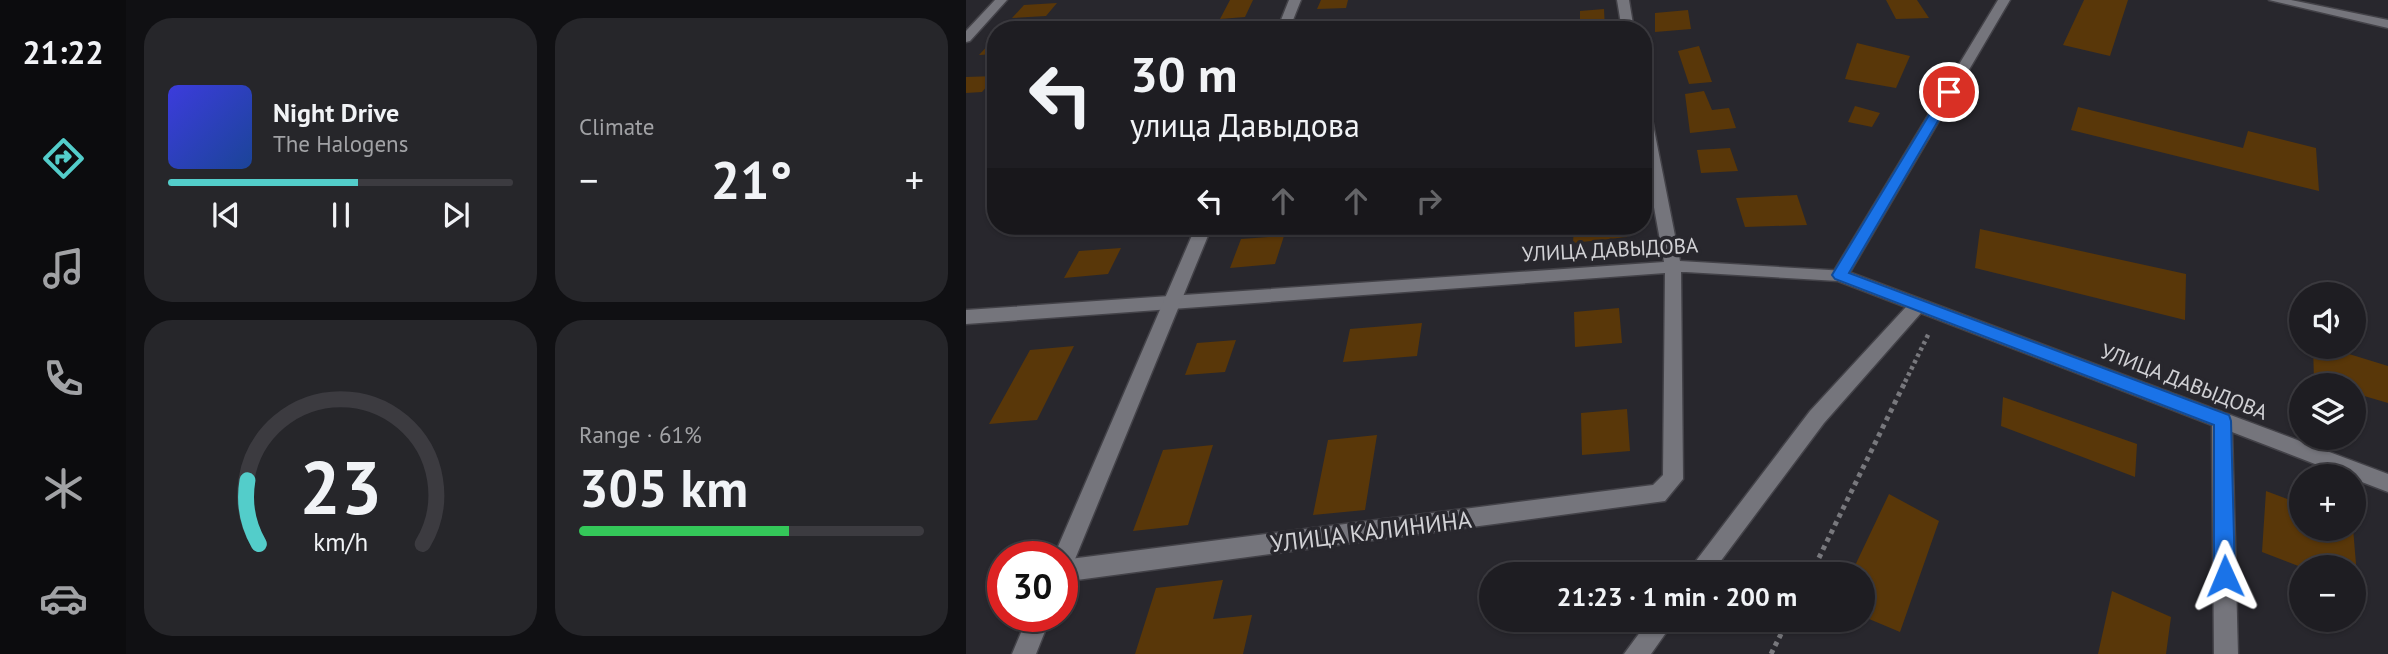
<!DOCTYPE html>
<meta charset="utf-8">
<style>
:root{--surface:#1e1d22;--page:#26262a;--text:#f1f3f6;--muted:#a1a2a5;--line:#3c3b40;--accent:#53cdca}
body{margin:0;font-family:"PT Sans",sans-serif;background:var(--page);color:var(--text);height:100vh;display:flex;flex-direction:column;font-size:26px;white-space:nowrap}
*{box-sizing:border-box;margin:0}
p{font-size:23px;color:var(--muted)}
.icon{flex:none;width:38px;height:38px;fill:none;stroke:currentColor;stroke-width:2;stroke-linecap:round;stroke-linejoin:round}
.map{position:relative;flex:1;overflow:hidden}
.details{display:flex;flex-direction:column;gap:18px;padding:18px;background:#101013;width:840px}
.details>*{flex:none}
.hud{position:absolute;left:21px;top:21px;width:665px;height:214px;border-radius:28px;box-shadow:0 2px 5px #0004,0 0 0 2px var(--line);background:#1e1d22;color:var(--text);overflow:hidden}
.buttons{position:absolute;left:1323px;top:282px;display:grid;gap:14px}
.buttons a{display:grid;place-items:center;width:77px;height:77px;border-radius:50%;background:var(--surface);box-shadow:0 2px 5px #0004,0 0 0 2px var(--line);font-size:35px}
.speed{position:absolute;left:21px;top:541px;display:flex;gap:14px;font-size:35px;font-weight:700;text-align:center}
.speed>*{display:grid;place-content:center;width:91px;height:91px;border-radius:50%;background:var(--surface);box-shadow:0 2px 5px #0004,0 0 0 2px var(--line);line-height:1}
.speed .limit{border:10px solid #d22;background:#fff;color:#111}
.pin{position:absolute;display:grid;place-items:center;width:60px;height:60px;color:#fff;margin:-30px;border:4px solid #fff;border-radius:50%;box-shadow:0 2px 7px #0007}
.me{position:absolute;width:77px;margin:-38px;rotate:359deg;stroke-linejoin:round;filter:drop-shadow(0 0 5px #0008)}
.turn{display:flex;align-items:center;gap:24px;height:147px;padding:0 28px;font-size:32px}
.turn .icon{width:91px;height:91px;stroke-width:2.5}
.turn b{display:block;font-size:49px;line-height:60px}
.lanes{display:flex;align-items:center;height:66px;padding:0 28px;background:#0003;justify-content:center;gap:35px;direction:ltr}
.lanes .off{opacity:.35}
.big{font-size:52px;font-weight:700;line-height:1.1}
.details .tile{flex:1;display:flex;flex-direction:column;justify-content:center;gap:10px;min-width:0;padding:0 24px;border-radius:28px;background:var(--page)}
.details .dial{align-items:center;gap:0}
.dial svg{height:182px;overflow:visible;fill:none;stroke:var(--line);stroke-width:7;stroke-linecap:round;text-anchor:middle}
.dial text{fill:var(--text);stroke:none}
.song{display:flex;align-items:center;gap:21px}
.cover{width:84px;height:84px;border-radius:10px;background:linear-gradient(135deg,hsl(240 70% 55%),hsl(220 70% 35%))}
.played{height:7px;border-radius:4px;background:linear-gradient(90deg,var(--accent) 55%,var(--line) 55%)}
.keys{display:flex;justify-content:space-around;direction:ltr}
.heat{display:flex;justify-content:space-between;align-items:center;font-size:38px;direction:ltr}
.charge{height:10px;border-radius:5px;background:linear-gradient(90deg,#34c759 61%,var(--line) 0)}
.details .tiles{flex:1;display:grid;gap:18px;grid-template-columns:repeat(2,1fr)}
.trip{position:absolute;left:513px;top:562px;width:396px;height:70px;border-radius:35px;background:var(--surface);box-shadow:0 2px 5px #0004,0 0 0 2px var(--line);font-weight:700;line-height:70px;text-align:center}
main{display:flex;flex:1;min-height:0}
.tab-bar{display:flex;flex-direction:column;width:126px;justify-content:space-around;align-items:center;background:#0c0c0e;color:var(--muted)}
.tab-bar .icon{width:49px;height:49px}
.tab-bar .current{color:var(--accent)}
.tab-bar b{font-size:32px;color:var(--text)}
.map>svg:first-child{display:block}
.building{fill:#593709}
.lines{fill:none;stroke-linecap:round;stroke-linejoin:round}
.minor-casing{stroke:#434248;stroke-width:3}
.tertiary-casing{stroke:#434248;stroke-width:3}
.path-far1{stroke:#78787d;stroke-width:4.5;stroke-dasharray:3.5 3.5;stroke-linecap:butt}
.path{stroke:#78787d;stroke-width:5;stroke-dasharray:4.5 4.5;stroke-linecap:butt}
.minor{fill:#75757c;fill-rule:evenodd}
.tertiary{fill:#75757c;fill-rule:evenodd}
.route{fill:#1a73e8;stroke:#114b97;stroke-width:2}
.labels{text-anchor:middle;stroke-width:7;stroke-linejoin:round;paint-order:stroke}
.street-label{font-size:21px;fill:#d1d1d5;stroke:#28272d}
.near-street-label{font-size:24px;fill:#d1d1d5;stroke:#28272d}
</style>
<main>
<nav class="tab-bar">
<b>21:22</b>
<svg class="icon current" aria-label="directions" viewBox="0 0 24 24"><path d="M12 3l9 9-9 9-9-9zM9 14v-3h6M13 9l2 2-2 2"/></svg>
<svg class="icon" aria-label="music" viewBox="0 0 24 24"><path d="M9 18V5l10-2v13"/><circle cx="6" cy="18" r="3"/><circle cx="16" cy="16" r="3"/></svg>
<svg class="icon" aria-label="phone" viewBox="0 0 24 24"><path d="M5 4h4l2 5-3 2q2 4 5 5l2-3 5 2v4C11 20 4 13 5 4z"/></svg>
<svg class="icon" aria-label="climate" viewBox="0 0 24 24"><path d="M12 3v18M4 7l16 10M4 17L20 7"/></svg>
<svg class="icon" aria-label="car" viewBox="0 0 24 24"><path d="M5 17H2v-5l4-1 3-4h7l3 4 3 1v5h-3M9 17h6M6 11h13"/><circle cx="7" cy="17" r="2"/><circle cx="17" cy="17" r="2"/></svg>
</nav>
<section class="details">
<div class="tiles">
<div class="tile">
<div class="song"><i class="cover"></i><div><b>Night Drive</b><p>The Halogens</p></div></div>
<div class="played"></div>
<div class="keys"><svg class="icon" aria-label="previous" viewBox="0 0 24 24"><path d="M18 5L8 12l10 7zM5 5v14"/></svg><svg class="icon" aria-label="pause" viewBox="0 0 24 24"><path d="M8 5v14M16 5v14"/></svg><svg class="icon" aria-label="next" viewBox="0 0 24 24"><path d="M6 5l10 7-10 7zM19 5v14"/></svg></div>
</div>
<div class="tile"><p>Climate</p>
<div class="heat"><a>−</a><b class="big">21°</b><a>+</a></div>
</div>
<div class="tile dial"><svg viewBox="0 0 100 80">
<path d="M14 69A42 42 0 1 1 86 69"/>
<path d="M14 69A42 42 0 0 1 9 41" stroke="#53cdca"/>
<text x="50" y="56" font-size="32" font-weight="700">23</text>
<text x="50" y="72" font-size="11">km/h</text>
</svg></div>
<div class="tile"><p>Range · 61%</p><b class="big">305 km</b><div class="charge"></div></div>
</div>
</section>
<div class="map">
<svg width="1422" height="654" viewBox="0 0 1422 654">
<rect width="100%" height="100%" fill="#28272d"/>
<!-- building -->
<path class="building" d="M 264,0 L 287,0 L 279,17 L 254,19 Z
M 355,0 L 382,0 L 380,8 L 351,9 Z
M 920,0 L 951,0 L 963,18 L 930,19 Z
M 1118,0 L 1162,0 L 1144,56 L 1097,45 Z
M 91,3 L 80,16 L 46,18 L 58,5 Z
M 638,9 L 639,30 L 614,30 L 614,11 Z
M 722,10 L 725,29 L 689,32 L 689,13 Z
M 30,40 L 30,54 L 13,55 L 26,41 Z
M 891,43 L 944,56 L 930,88 L 879,79 Z
M 733,46 L 746,82 L 723,84 L 712,51 Z
M 30,76 L 16,92 L 0,93 L 0,77 Z
M 738,91 L 746,110 L 763,108 L 770,128 L 724,133 L 719,94 Z
M 889,106 L 914,113 L 906,127 L 882,122 Z
M 1112,107 L 1277,148 L 1282,131 L 1350,148 L 1353,191 L 1105,130 Z
M 764,148 L 772,171 L 735,173 L 731,150 Z
M 831,195 L 841,225 L 779,227 L 770,198 Z
M 608,226 L 660,226 L 661,237 L 607,243 Z
M 1014,229 L 1220,274 L 1219,320 L 1009,268 Z
M 318,236 L 309,264 L 264,268 L 275,239 Z
M 155,248 L 142,274 L 98,278 L 113,251 Z
M 653,308 L 656,343 L 609,347 L 608,312 Z
M 456,323 L 451,356 L 377,362 L 384,329 Z
M 270,340 L 259,372 L 219,375 L 231,343 Z
M 108,346 L 71,420 L 23,424 L 64,350 Z
M 1347,346 L 1357,346 L 1422,366 L 1422,403 L 1388,393 L 1388,385 L 1363,385 L 1348,380 Z
M 1037,397 L 1171,444 L 1169,477 L 1035,426 Z
M 661,409 L 664,451 L 616,455 L 615,413 Z
M 411,435 L 399,510 L 347,515 L 362,440 Z
M 247,445 L 222,525 L 167,531 L 197,450 Z
M 1300,491 L 1335,504 L 1335,528 L 1387,528 L 1392,588 L 1388,586 L 1388,567 L 1335,567 L 1296,552 Z
M 923,494 L 973,521 L 934,632 L 896,616 L 896,574 L 885,574 Z
M 257,580 L 247,619 L 286,615 L 277,654 L 169,654 L 190,588 Z
M 1146,591 L 1205,617 L 1200,654 L 1132,654 Z"/>
<g class="lines">
<defs>
<path id="minor" d="M 29,0 L 41,0 L 4,41 L 0,42 L 0,31 Z
M 651,0 L 663,0 L 668,30 L 656,30 Z
M 1303,0 L 1325,0 L 1422,20 L 1422,28 Z
M 677,105 L 684,109 L 714,261 L 880,271 L 1422,474 L 1422,492 L 1388,479 L 1388,476 L 1380,476 L 1266,432 L 1272,654 L 1248,654 L 1246,425 L 955,313 L 858,423 L 745,574 L 720,574 L 844,411 L 940,307 L 872,281 L 720,272 L 715,272 L 717,479 L 699,501 L 96,582 L 96,560 L 687,485 L 697,475 L 699,273 L 0,324 L 0,310 L 698,262 L 677,147 Z
M 683,620 L 709,620 L 685,654 L 658,654 Z"/>
<path id="tertiary" d="M 323,0 L 335,0 L 323,30 L 311,30 Z
M 1032,0 L 1044,0 L 880,279 L 868,279 L 866,275 L 868,271 Z
M 230,226 L 246,226 L 107,564 L 104,571 L 96,574 L 96,556 L 88,556 Z
M 62,616 L 85,616 L 70,654 L 46,654 Z"/>
</defs>
<!-- minor casing -->
<use href="#minor" class="minor-casing"/>
<!-- tertiary casing -->
<use href="#tertiary" class="tertiary-casing"/>
<!-- path-far1 -->
<path class="path-far1" d="M 939,382 L 963,333"/>
<!-- path -->
<path class="path" d="M 845,574 L 940,380
M 805,654 L 822,620"/>
<!-- minor -->
<use href="#minor" class="minor"/>
<!-- tertiary -->
<use href="#tertiary" class="tertiary"/>
</g>
<!-- route -->
<path class="route" d="M 983,88 L 989,92 L 883,273 L 1263,415 L 1265,421 L 1269,576 L 1266,583 L 1259,586 L 1251,583 L 1248,576 L 1248,425 L 869,279 L 866,275 L 977,92 Z"/>
<g class="labels">
<!-- street labels -->
<g class="street-label">
<text transform="translate(644 250) rotate(-3)" y="7">УЛИЦА ДАВЫДОВА</text>
<text transform="translate(1218 382) rotate(21)" y="7">УЛИЦА ДАВЫДОВА</text>
</g>
<!-- near-street labels -->
<g class="near-street-label">
<text transform="translate(405 532) rotate(-7)" y="8">УЛИЦА КАЛИНИНА</text>
</g>
</g>
</svg>
<div class="buttons">
<a><svg class="icon" aria-label="sound" viewBox="0 0 24 24"><path d="M4 9h4l5-4v14l-5-4H4zM17 9q2 3 0 6"/></svg></a>
<a><svg class="icon" aria-label="layers" viewBox="0 0 24 24"><path d="M12 4l9 5-9 5-9-5zM3 14l9 5 9-5"/></svg></a>
<a>+</a>
<a>−</a>
</div>
<div class="speed"><div class="limit">30</div></div>
<div class="pin" style="left:983px;top:92px;background:#d93025"><svg class="icon" aria-label="arrive" viewBox="0 0 24 24"><path d="M6 21V4h12l-3 4 3 4H6"/></svg></div>
<svg class="me" style="left:1259px;top:576px" viewBox="-20 -20 40 40"><path d="M0-17L14 15 0 8-14 15z" fill="#1a73e8" stroke="#fff" stroke-width="4"/></svg>
<div class="trip">21:23 · 1 min · 200 m</div>
<div class="hud">
<div class="turn"><svg class="icon" aria-label="left" viewBox="0 0 24 24"><path d="M17 20v-9H6M10 6l-5 5 5 5"/></svg><div><b>30 m</b>улица Давыдова</div></div>
<div class="lanes"><svg class="icon" aria-label="left" viewBox="0 0 24 24"><path d="M17 20v-9H6M10 6l-5 5 5 5"/></svg><svg class="icon off" aria-label="ahead" viewBox="0 0 24 24"><path d="M12 20V5M6 11l6-6 6 6"/></svg><svg class="icon off" aria-label="ahead" viewBox="0 0 24 24"><path d="M12 20V5M6 11l6-6 6 6"/></svg><svg class="icon off" aria-label="right" viewBox="0 0 24 24"><path d="M7 20v-9h11M14 6l5 5-5 5"/></svg></div>
</div>
</div>
</main>
